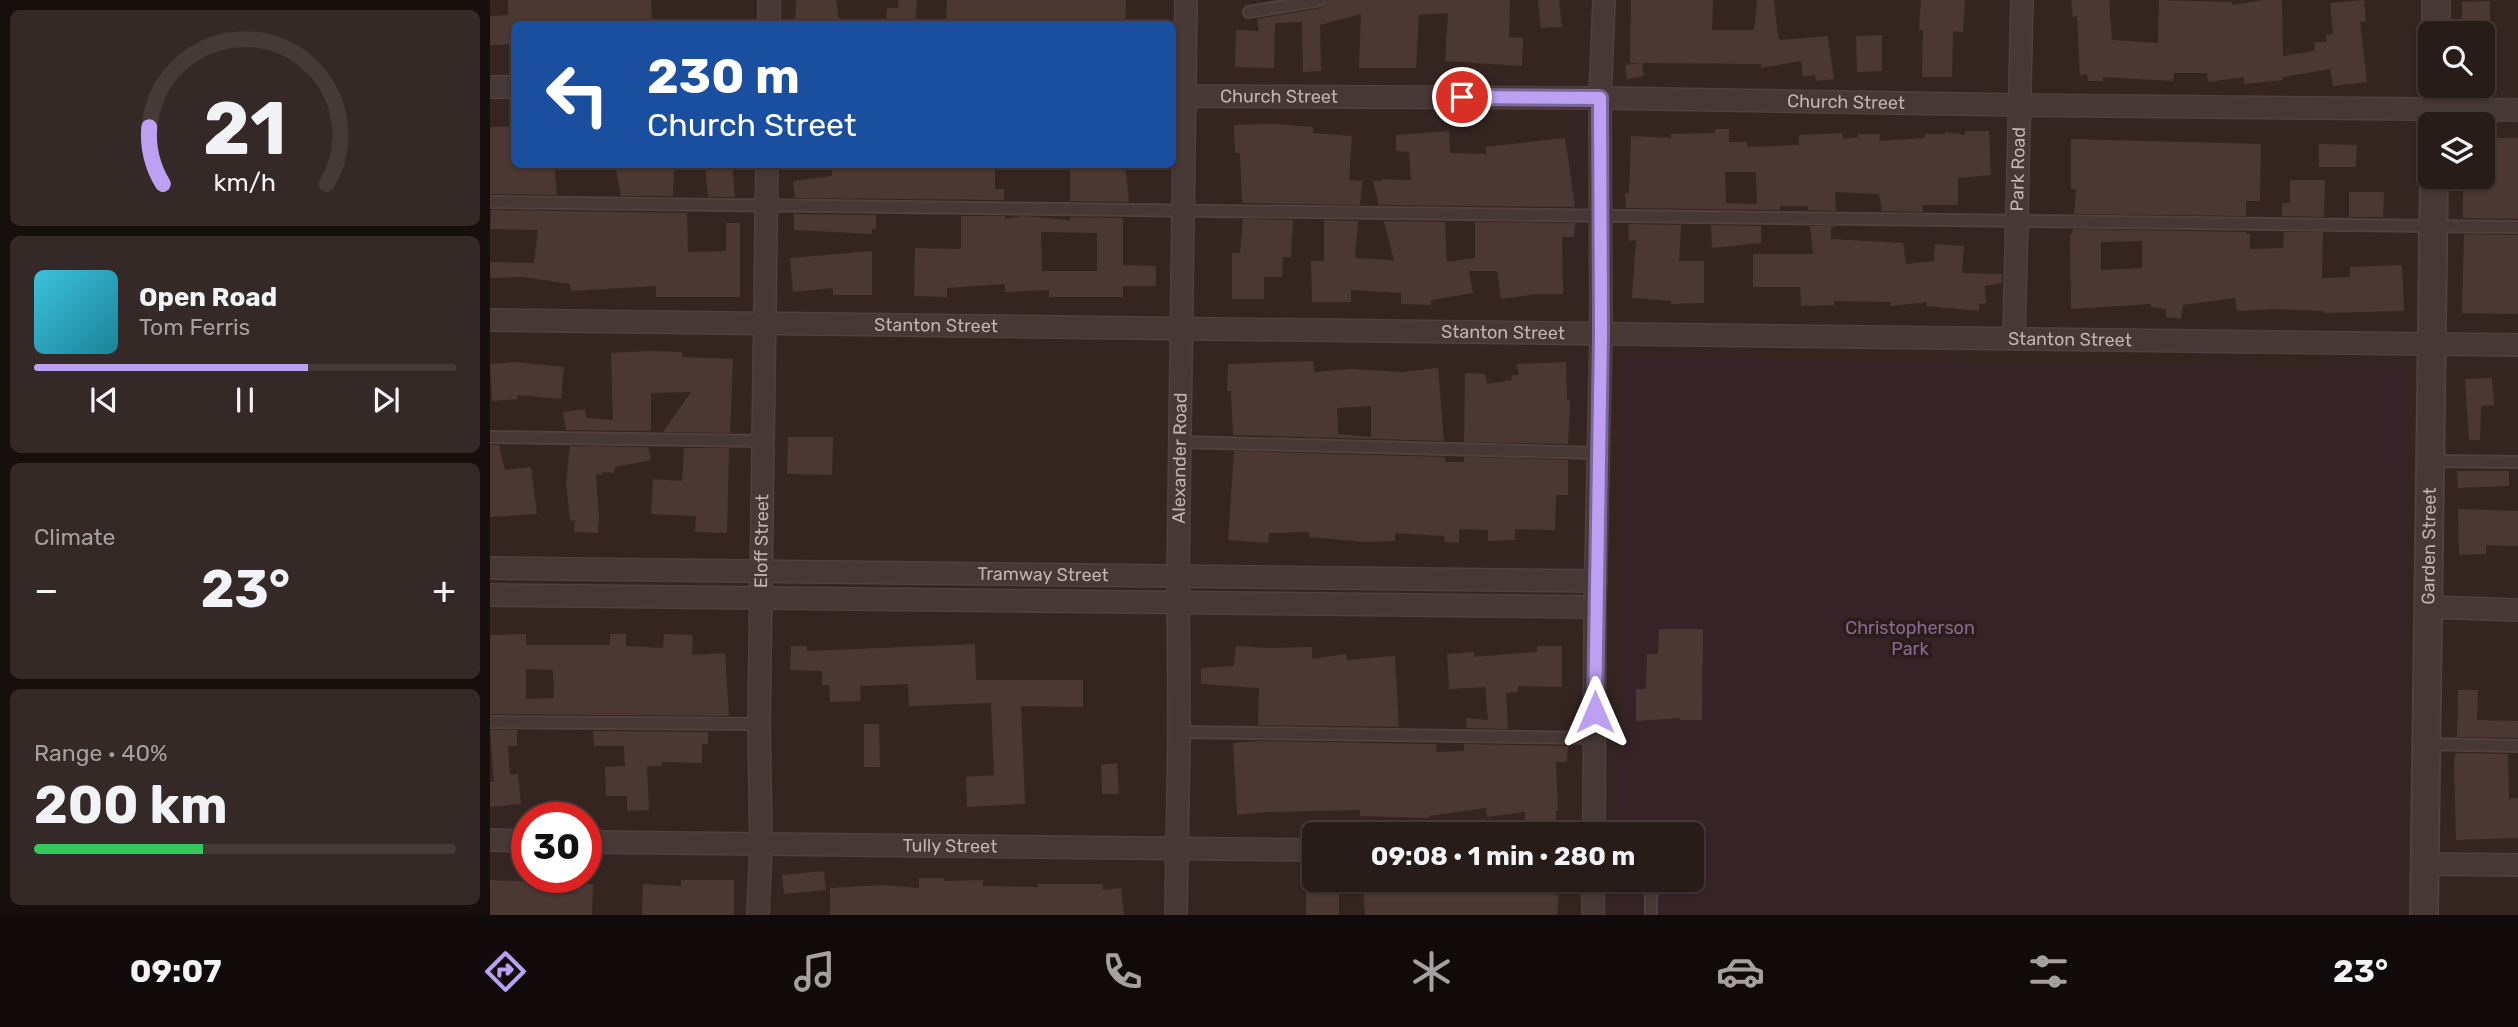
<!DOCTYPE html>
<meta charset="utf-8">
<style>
:root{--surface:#281c19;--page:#342926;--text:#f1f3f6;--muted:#a5a1a2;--line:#443a38;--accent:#bca0f2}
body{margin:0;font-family:Rubik,sans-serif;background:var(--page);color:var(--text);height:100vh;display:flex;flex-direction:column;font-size:26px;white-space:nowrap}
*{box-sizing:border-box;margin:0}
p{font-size:23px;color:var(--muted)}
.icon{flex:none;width:38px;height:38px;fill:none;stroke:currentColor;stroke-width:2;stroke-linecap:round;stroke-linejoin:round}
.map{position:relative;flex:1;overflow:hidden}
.details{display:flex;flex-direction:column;gap:10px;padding:10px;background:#160f0e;width:490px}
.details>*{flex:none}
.top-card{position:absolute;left:21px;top:21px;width:665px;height:147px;border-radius:10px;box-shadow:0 2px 5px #0004,0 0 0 2px var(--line);background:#1a4fa0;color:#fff;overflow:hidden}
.controls{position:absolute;left:1928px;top:21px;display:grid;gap:14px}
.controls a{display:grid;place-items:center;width:77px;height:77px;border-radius:10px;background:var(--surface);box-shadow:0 2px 5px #0004,0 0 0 2px var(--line);font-size:35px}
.speed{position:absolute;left:21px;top:802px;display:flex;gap:14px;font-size:35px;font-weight:700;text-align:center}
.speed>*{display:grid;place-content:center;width:91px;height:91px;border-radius:50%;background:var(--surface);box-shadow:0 2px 5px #0004,0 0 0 2px var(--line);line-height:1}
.speed .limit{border:10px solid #d22;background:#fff;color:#111}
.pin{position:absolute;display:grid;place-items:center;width:60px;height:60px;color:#fff;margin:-30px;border:4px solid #fff;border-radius:50%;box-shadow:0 2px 7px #0007}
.me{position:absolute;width:77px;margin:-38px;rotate:0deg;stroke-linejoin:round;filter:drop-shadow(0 0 5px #0008)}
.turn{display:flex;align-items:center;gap:24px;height:147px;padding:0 21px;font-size:32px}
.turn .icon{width:91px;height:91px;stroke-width:2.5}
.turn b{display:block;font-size:49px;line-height:60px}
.big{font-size:52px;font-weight:700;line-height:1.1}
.details .tile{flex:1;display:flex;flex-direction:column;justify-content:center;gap:10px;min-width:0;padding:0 24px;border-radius:10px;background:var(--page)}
.details .dial{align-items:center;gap:0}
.dial svg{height:182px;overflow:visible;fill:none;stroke:var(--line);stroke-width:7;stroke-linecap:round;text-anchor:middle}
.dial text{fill:var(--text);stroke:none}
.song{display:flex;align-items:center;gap:21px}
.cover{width:84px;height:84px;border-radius:10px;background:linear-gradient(135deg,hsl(190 70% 55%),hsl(190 70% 35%))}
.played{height:7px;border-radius:4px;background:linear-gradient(90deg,var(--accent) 65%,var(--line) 65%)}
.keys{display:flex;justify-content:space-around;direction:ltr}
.heat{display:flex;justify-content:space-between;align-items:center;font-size:38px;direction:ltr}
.charge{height:10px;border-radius:5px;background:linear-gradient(90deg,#34c759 40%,var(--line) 0)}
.trip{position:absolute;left:812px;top:822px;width:402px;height:70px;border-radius:10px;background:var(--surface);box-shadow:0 2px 5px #0004,0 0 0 2px var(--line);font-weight:700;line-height:70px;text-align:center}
.tabs{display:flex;height:112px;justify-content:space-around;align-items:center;background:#100b0a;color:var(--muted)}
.tabs .icon{width:49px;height:49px}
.tabs .on{color:var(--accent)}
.tabs b{font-size:32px;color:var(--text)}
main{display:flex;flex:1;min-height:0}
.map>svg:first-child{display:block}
.green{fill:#362328}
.building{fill:#4c3833;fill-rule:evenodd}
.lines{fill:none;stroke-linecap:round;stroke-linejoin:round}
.service-casing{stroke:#50413e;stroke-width:14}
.minor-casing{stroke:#50413e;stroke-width:24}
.tertiary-casing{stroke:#50413e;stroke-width:30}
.service{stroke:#463834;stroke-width:10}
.minor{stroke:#463834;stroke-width:21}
.tertiary{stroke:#463834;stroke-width:26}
.route-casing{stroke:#7a689d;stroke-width:18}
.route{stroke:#bca0f2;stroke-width:12}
.labels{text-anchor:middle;stroke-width:7;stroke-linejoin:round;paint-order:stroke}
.street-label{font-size:18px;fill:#c3b3af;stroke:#2a1d1a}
.park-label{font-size:18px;fill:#8b6891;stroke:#2a1d1a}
</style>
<main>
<section class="details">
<div class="tile dial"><svg viewBox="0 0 100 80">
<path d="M14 69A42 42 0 1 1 86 69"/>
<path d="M14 69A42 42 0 0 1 8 44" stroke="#bca0f2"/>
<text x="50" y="56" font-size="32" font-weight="700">21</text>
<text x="50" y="72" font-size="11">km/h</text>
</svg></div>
<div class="tile">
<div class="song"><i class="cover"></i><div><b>Open Road</b><p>Tom Ferris</p></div></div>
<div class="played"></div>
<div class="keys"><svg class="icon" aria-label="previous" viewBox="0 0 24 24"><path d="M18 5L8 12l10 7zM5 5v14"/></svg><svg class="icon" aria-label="pause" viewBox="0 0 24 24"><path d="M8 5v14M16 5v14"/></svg><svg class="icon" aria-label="next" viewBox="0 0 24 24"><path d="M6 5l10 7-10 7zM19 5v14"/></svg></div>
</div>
<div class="tile"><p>Climate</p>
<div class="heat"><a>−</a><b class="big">23°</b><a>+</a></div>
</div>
<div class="tile"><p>Range · 40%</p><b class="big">200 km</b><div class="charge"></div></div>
</section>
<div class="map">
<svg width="2028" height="915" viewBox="0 0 2028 915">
<rect width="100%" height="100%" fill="#352521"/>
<!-- green -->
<path class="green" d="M 1133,358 L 1916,369 L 1910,733 L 1912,915 L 1129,915 L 1129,880 L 1202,880 L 1202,835 L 1130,835 Z"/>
<!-- building -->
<path class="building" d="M 18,0 L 161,0 L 162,24 L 24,24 L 24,44 L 0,45 L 0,16 L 18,15 Z
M 306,0 L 346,0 L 349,19 L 338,21 L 338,24 L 305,24 Z
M 408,0 L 427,0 L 425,24 L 396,24 L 397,8 L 409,8 Z
M 457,0 L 636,0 L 635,24 L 469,24 L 469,20 L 456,20 Z
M 838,0 L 1020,0 L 1019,37 L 1033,38 L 1032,66 L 955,61 L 958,13 L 929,15 L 926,68 L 869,68 L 871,14 L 830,25 L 831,71 L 813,72 L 812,22 L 785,23 L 784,68 L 745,67 L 746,30 L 769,31 L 767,19 L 831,8 L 835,6 Z
M 1048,0 L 1069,0 L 1072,27 L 1051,28 Z
M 1141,0 L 1223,0 L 1222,30 L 1264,30 L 1267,0 L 1284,0 L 1288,37 L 1290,40 L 1338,36 L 1344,79 L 1326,81 L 1325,75 L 1313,77 L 1311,61 L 1271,68 L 1271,64 L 1152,63 L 1154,76 L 1137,79 L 1135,65 L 1151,63 L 1140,63 Z
M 1431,0 L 1475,0 L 1473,32 L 1463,31 L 1462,77 L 1432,77 L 1433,30 L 1429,30 Z
M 1581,0 L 1619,0 L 1622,40 L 1668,43 L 1669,0 L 1742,2 L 1742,5 L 1774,0 L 1792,0 L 1793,56 L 1824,51 L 1825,42 L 1837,42 L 1836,35 L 1843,34 L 1840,3 L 1874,0 L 1876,21 L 1870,22 L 1877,82 L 1843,86 L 1840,69 L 1793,77 L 1793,80 L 1754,84 L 1754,77 L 1718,82 L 1717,73 L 1684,73 L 1683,81 L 1613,77 L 1613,81 L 1598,81 L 1597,74 L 1590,75 L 1587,16 L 1583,17 Z
M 2000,1 L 2000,33 L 1972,33 L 1972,2 Z
M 1392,35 L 1392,71 L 1367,72 L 1366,36 Z
M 786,124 L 823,127 L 823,133 L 862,136 L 859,180 L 872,181 L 870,205 L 752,203 L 750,153 L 745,153 L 744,125 Z
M 24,126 L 24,164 L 64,164 L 67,195 L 0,194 L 0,127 Z
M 1225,129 L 1239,129 L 1239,142 L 1257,142 L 1257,147 L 1309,145 L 1309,135 L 1352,133 L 1353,139 L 1368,137 L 1368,134 L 1390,134 L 1389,141 L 1435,138 L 1435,134 L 1455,134 L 1455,132 L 1475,135 L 1475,131 L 1499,131 L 1501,175 L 1468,178 L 1468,205 L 1432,205 L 1433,212 L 1392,211 L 1389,194 L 1345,192 L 1346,211 L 1318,210 L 1318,206 L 1290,206 L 1290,210 L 1136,208 L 1135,193 L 1139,193 L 1141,136 L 1181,138 L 1181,134 L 1225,133 ZM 1235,172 L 1266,172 L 1267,204 L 1236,203 Z
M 959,131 L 960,153 L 997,154 L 995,147 L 1075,138 L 1085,207 L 889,205 L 883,181 L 892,181 L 892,179 L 921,180 L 919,152 L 906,151 L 906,135 Z
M 2004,138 L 2028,138 L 2028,219 L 1973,218 L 1973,177 L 1993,177 L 1993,150 L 2004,151 Z
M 1581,139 L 1771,144 L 1770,201 L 1756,201 L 1756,216 L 1584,214 L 1586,189 L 1581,189 Z
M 1829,144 L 1867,145 L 1866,167 L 1829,167 Z
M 125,164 L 184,164 L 183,196 L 131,196 Z
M 215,164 L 242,164 L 245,197 L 218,197 Z
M 342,164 L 505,164 L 505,189 L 514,189 L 514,200 L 305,198 L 303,181 L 342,176 Z
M 580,164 L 635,164 L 639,202 L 580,201 Z
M 1800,180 L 1835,180 L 1834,217 L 1792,216 L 1792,203 L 1800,203 Z
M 1859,192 L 1894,192 L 1893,217 L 1859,217 Z
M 1,210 L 197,213 L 198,252 L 236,251 L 236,223 L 250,223 L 250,297 L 166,297 L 166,286 L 81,291 L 80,284 L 34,277 L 0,278 L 0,262 L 44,263 L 48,230 L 0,229 Z
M 304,214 L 386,215 L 386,229 L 382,229 L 382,234 L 304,230 Z
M 471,216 L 515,216 L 515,219 L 533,216 L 580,220 L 580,217 L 633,218 L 633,265 L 666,266 L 666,286 L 633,286 L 633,297 L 559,297 L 559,290 L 515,292 L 515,284 L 457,288 L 457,297 L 424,296 L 425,248 L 471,249 ZM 551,232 L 607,233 L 607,271 L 552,271 Z
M 753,219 L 803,220 L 801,257 L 793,257 L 792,277 L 774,277 L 774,299 L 742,299 L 742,253 L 750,253 Z
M 834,220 L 868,221 L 865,258 L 904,260 L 894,221 L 955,222 L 957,262 L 985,258 L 985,222 L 1085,223 L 1084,237 L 1072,237 L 1073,294 L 1046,294 L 1011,299 L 1007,271 L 979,271 L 983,293 L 941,300 L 941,305 L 911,304 L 911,293 L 861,290 L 861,302 L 822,302 L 821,261 L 834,261 Z
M 1138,224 L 1191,225 L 1189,261 L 1214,261 L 1214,303 L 1181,304 L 1181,301 L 1142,298 L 1146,240 L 1139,241 Z
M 1221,225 L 1271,226 L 1271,243 L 1222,248 Z
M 1320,226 L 1346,226 L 1341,228 L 1341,239 L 1413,243 L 1416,264 L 1444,261 L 1445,244 L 1474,246 L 1472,273 L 1512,274 L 1512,283 L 1495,286 L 1496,303 L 1489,304 L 1489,311 L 1436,306 L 1437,302 L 1401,306 L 1401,302 L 1344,301 L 1344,305 L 1311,306 L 1310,287 L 1263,287 L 1263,254 L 1323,254 Z
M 1583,229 L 1756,232 L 1756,234 L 1760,234 L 1760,249 L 1793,248 L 1794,232 L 1833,232 L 1832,278 L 1860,277 L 1860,267 L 1912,265 L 1914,311 L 1834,313 L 1834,311 L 1784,309 L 1747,311 L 1745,298 L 1693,305 L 1691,319 L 1676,317 L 1676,309 L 1661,307 L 1661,304 L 1581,309 L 1580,234 L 1582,234 ZM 1652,241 L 1652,268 L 1611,270 L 1611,242 Z
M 1974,234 L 2028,235 L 2028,314 L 1972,313 Z
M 382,251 L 382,295 L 343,295 L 343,288 L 303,292 L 300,258 Z
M 160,351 L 192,352 L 192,357 L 243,359 L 240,433 L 173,432 L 201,392 L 161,393 L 161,431 L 76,430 L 73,412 L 95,409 L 96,418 L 123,420 L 121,353 Z
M 823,361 L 824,372 L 860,369 L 913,372 L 948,368 L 954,441 L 743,435 L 741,391 L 737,391 L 738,364 ZM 881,406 L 881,437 L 848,434 L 847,408 Z
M 25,362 L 74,367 L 71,399 L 27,395 L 28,399 L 2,401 L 0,364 Z
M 1076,362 L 1077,400 L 1080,400 L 1078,444 L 974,442 L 975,373 L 995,374 L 997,384 L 1022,380 L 1021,375 L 1029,375 L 1026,364 Z
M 2002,378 L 2004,405 L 1991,406 L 1990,440 L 1979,440 L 1975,379 Z
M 298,437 L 343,437 L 342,475 L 297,474 Z
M 0,445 L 9,445 L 15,470 L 41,467 L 47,514 L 0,517 Z
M 80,446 L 158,447 L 161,460 L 125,467 L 124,473 L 112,472 L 112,475 L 106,474 L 109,517 L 108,533 L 84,532 L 85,520 L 80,521 L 76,482 Z
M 194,448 L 239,448 L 237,533 L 205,532 L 206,516 L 161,514 L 163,479 L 192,481 Z
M 744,451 L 955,457 L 955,462 L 974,462 L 974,457 L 1078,460 L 1078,495 L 1066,495 L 1065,530 L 1025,529 L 1025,540 L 998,541 L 998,530 L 969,529 L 969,543 L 954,542 L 955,536 L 905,533 L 905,541 L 875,542 L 819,537 L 819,532 L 779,533 L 778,543 L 738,540 Z
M 1967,471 L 2019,471 L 2019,486 L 1968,488 Z
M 1968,509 L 2028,511 L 2028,546 L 1996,545 L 1996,554 L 1969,555 Z
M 1169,629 L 1213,629 L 1212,720 L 1190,720 L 1190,718 L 1146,721 L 1146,689 L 1156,689 L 1157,654 L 1168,654 Z
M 36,634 L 36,645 L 120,645 L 120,634 L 136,634 L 136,646 L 173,648 L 174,634 L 203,635 L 202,655 L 235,653 L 239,716 L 0,714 L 0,635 ZM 36,669 L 63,670 L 64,698 L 36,699 Z
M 485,644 L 486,680 L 593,680 L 593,707 L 531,706 L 535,804 L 477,807 L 476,777 L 504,775 L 501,703 L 419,706 L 418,684 L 370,686 L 371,701 L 340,702 L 339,685 L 332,685 L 332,671 L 300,670 L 301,646 L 317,646 L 317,651 Z
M 746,646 L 778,648 L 822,647 L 822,659 L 856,654 L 857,660 L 905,656 L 909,727 L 768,725 L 769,688 L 711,684 L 711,668 L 744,666 Z
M 1047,646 L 1072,646 L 1072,687 L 1028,686 L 1028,692 L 1016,693 L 1018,729 L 976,728 L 977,718 L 998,720 L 995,687 L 959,689 L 957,654 L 984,652 L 984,657 L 1047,652 Z
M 1968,690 L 1988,690 L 1987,720 L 2028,721 L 2028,738 L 1967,737 Z
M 374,724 L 389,724 L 390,767 L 374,767 Z
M 0,730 L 27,730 L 27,746 L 18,746 L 20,775 L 28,774 L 31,804 L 0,807 L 0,782 L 4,782 Z
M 103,731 L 218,732 L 218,744 L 212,744 L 212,763 L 172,762 L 172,766 L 157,766 L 159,810 L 137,811 L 137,796 L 116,796 L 115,767 L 135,766 L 134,746 L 104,746 Z
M 768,741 L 941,744 L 947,744 L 946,752 L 974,751 L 974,744 L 1078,746 L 1077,762 L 1066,762 L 1068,811 L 1066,811 L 1066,827 L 1035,827 L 1035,812 L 997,817 L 996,808 L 939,816 L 939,818 L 870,816 L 870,810 L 777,812 L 747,815 L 743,743 Z
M 1966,753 L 2018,754 L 2019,799 L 2028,798 L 2028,838 L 1966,840 L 1964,760 Z
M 627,763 L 629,794 L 612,794 L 611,765 Z
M 334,871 L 336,890 L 294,894 L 292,875 Z
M 429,878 L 454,878 L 454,881 L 493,880 L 493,886 L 548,887 L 548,884 L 613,884 L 613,890 L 631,888 L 634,915 L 340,915 L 340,888 L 393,885 L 429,888 Z
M 0,880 L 103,884 L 102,915 L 0,915 Z
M 191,880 L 244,880 L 244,915 L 152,915 L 153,884 L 191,886 Z
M 908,883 L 947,883 L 948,891 L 1025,890 L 1069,895 L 1067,915 L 875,915 L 873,889 L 908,886 Z
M 816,887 L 849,888 L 849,915 L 816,915 Z"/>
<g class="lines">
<defs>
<path id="service" d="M 759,12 L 830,0
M 0,202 L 2028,227
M 0,437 L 273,441
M 691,442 L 1107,453
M 1940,461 L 2028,462
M 0,722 L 269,724
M 689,732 L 1105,738
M 1937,744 L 2028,746
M 1161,915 L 1161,896 L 1165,885"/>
<g id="minor">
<path d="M 279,24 L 279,0"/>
<path d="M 0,87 L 24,87"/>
<path id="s1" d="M 682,96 L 1110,98 L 1529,105 L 2028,110"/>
<path id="s2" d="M 0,320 L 2028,345"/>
<path id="s3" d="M 1524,339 L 1532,0"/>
<path id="s4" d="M 0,568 L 1106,581"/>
<path d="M 0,595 L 1105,607"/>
<path d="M 1938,607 L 2028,610"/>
<path d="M 1104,835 L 1105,607 L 1111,335 L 1110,98 L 1114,0"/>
<path d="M 0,840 L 37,841"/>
<path id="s5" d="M 96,842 L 824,850"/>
<path d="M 1935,864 L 2028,865"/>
<path id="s6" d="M 268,915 L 271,844 L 269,724 L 277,164"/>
<path id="s7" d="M 686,915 L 689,732 L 688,577 L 696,0"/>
<path d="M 1103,915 L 1103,880"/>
</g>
<g id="tertiary">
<path d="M 1946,33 L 1946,0"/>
<path d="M 1945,124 L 1945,86"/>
<path id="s8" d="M 1934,915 L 1944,177"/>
</g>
</defs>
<!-- service casing -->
<use href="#service" class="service-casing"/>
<!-- minor casing -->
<use href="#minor" class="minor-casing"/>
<!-- tertiary casing -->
<use href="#tertiary" class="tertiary-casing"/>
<!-- service -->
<use href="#service" class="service"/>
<!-- minor -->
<use href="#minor" class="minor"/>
<!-- tertiary -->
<use href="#tertiary" class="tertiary"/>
</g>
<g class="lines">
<defs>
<path id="route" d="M 972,97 L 1110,98 L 1111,335 L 1105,712"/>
</defs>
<!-- route casing -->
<use href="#route" class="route-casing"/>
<!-- route -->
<use href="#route" class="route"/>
</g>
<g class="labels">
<!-- street labels -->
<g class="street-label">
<text dy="6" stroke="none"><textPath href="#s1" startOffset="107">Church Street</textPath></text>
<text dy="6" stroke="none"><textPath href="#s1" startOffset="674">Church Street</textPath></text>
<text dy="6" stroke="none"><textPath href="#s3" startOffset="170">Park Road</textPath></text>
<text dy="6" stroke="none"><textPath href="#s2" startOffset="446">Stanton Street</textPath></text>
<text dy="6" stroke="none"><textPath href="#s2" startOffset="1013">Stanton Street</textPath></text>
<text dy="6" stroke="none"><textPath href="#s2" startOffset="1580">Stanton Street</textPath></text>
<text dy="6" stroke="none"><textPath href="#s7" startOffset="457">Alexander Road</textPath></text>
<text dy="6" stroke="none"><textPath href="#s6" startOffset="374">Eloff Street</textPath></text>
<text dy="6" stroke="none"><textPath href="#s8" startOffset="369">Garden Street</textPath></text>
<text dy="6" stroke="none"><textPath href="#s4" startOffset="553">Tramway Street</textPath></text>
<text dy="6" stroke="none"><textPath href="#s5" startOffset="364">Tully Street</textPath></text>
</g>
<!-- park labels -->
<g class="park-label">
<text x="1420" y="634">Christopherson<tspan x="1420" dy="21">Park</tspan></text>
</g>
</g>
</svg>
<div class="controls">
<a><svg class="icon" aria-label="search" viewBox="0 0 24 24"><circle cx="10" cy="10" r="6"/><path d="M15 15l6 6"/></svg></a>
<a><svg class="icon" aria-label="layers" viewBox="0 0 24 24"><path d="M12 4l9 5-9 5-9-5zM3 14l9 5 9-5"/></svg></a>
</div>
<div class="speed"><div class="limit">30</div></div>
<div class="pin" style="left:972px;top:97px;background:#d93025"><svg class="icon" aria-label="arrive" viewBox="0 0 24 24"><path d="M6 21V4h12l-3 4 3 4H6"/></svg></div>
<svg class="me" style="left:1105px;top:712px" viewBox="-20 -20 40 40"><path d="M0-17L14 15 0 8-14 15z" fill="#bca0f2" stroke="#fff" stroke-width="4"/></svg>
<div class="trip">09:08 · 1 min · 280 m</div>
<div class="top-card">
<div class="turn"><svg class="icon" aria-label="left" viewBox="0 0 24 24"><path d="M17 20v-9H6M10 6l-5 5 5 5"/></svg><div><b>230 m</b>Church Street</div></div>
</div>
</div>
</main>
<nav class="tabs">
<b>09:07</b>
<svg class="icon on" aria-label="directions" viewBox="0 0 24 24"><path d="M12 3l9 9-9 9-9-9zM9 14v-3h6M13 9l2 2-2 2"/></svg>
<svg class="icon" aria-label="music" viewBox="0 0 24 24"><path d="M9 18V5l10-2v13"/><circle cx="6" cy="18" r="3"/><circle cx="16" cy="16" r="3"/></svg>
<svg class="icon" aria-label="phone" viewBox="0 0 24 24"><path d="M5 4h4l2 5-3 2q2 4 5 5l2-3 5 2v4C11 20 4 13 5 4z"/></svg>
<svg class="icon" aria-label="climate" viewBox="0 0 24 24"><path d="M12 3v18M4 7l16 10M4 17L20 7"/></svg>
<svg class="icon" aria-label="car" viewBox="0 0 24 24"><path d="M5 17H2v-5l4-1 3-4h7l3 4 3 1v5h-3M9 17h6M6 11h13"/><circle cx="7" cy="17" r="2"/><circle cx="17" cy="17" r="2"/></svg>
<svg class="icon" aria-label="filters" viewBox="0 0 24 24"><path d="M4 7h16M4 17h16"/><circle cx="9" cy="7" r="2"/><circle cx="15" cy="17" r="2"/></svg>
<b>23°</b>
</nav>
